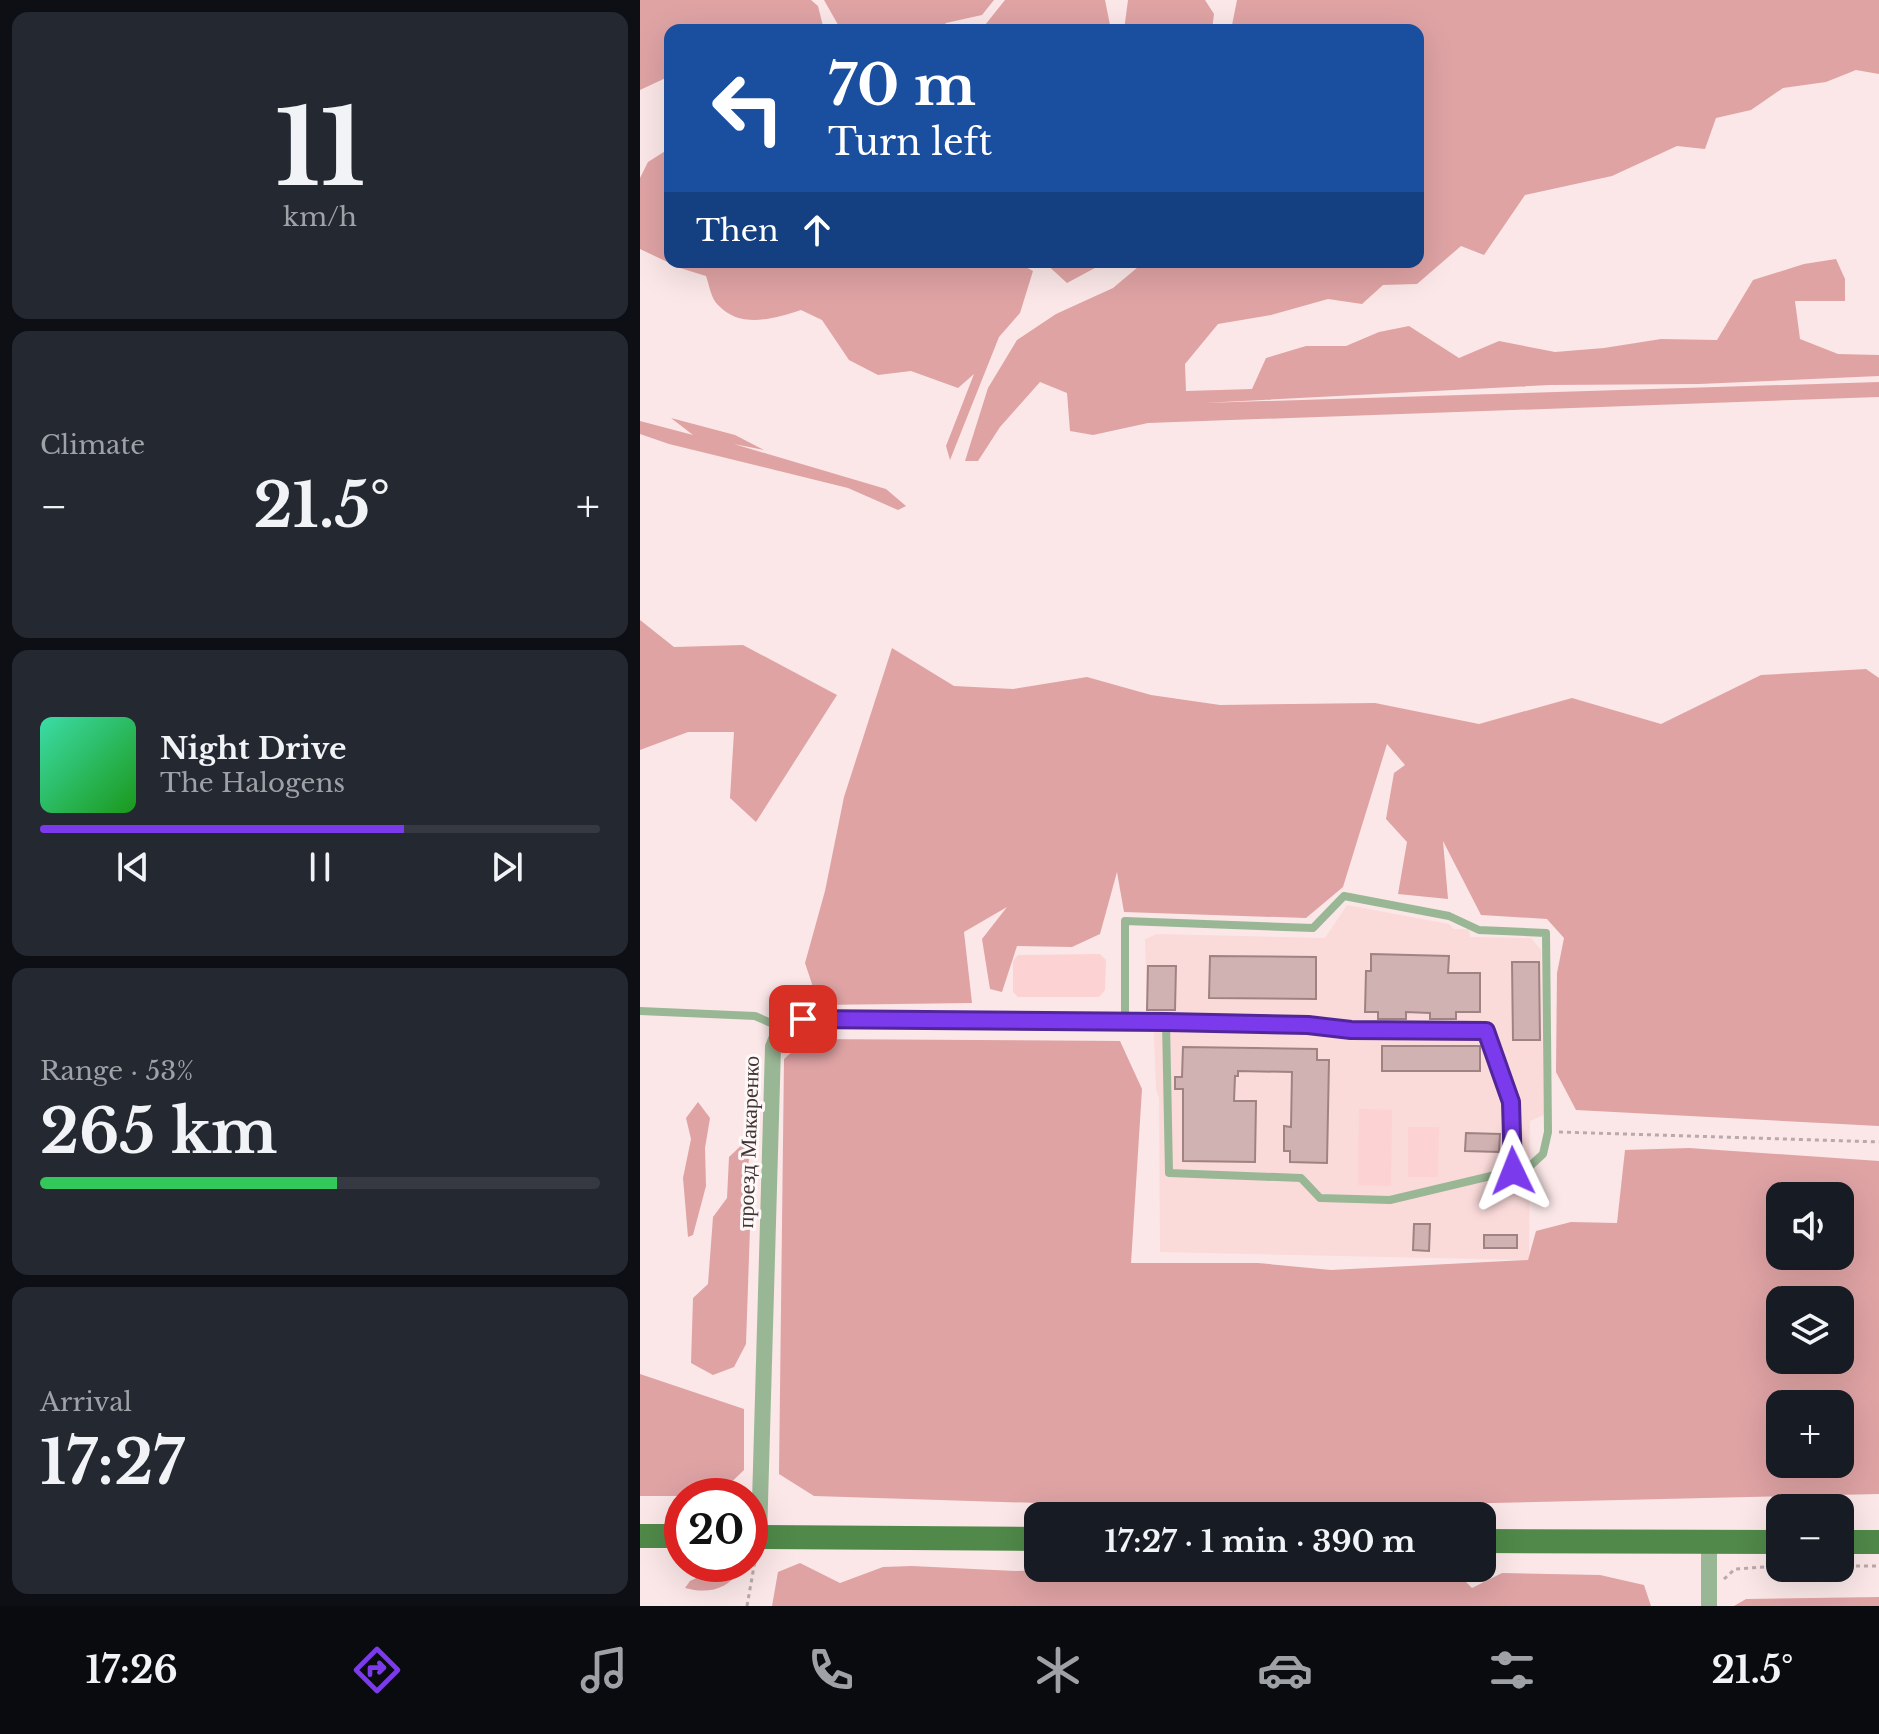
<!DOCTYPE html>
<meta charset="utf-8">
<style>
:root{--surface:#171b24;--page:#242831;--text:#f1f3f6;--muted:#9ea1a6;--line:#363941;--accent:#7c3aed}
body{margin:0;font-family:"Libre Baskerville",serif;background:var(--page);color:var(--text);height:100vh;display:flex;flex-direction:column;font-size:30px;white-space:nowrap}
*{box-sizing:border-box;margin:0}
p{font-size:26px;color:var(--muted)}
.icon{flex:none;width:44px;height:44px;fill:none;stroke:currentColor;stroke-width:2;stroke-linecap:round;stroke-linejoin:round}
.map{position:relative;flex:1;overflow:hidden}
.panel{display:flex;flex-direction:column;gap:12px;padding:12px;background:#0d0f14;width:640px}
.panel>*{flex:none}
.banner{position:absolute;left:24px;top:24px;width:760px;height:244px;border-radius:16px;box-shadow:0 8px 32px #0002;background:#1a4fa0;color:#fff;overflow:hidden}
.fabs{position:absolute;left:1126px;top:1182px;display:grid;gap:16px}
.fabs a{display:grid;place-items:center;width:88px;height:88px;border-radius:16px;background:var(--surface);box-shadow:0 8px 32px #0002;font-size:40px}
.speed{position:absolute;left:24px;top:1478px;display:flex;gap:16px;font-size:40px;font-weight:700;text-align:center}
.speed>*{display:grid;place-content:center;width:104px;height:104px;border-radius:50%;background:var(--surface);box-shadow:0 8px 32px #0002;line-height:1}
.speed .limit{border:12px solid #d22;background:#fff;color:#111}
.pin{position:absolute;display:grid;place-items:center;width:68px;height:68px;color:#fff;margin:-34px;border-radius:16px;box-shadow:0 4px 12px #0006}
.me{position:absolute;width:88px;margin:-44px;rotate:358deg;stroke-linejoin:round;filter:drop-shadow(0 0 6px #0008)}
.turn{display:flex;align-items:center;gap:28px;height:168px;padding:0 32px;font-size:36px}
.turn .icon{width:104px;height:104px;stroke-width:2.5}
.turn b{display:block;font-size:56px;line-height:68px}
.then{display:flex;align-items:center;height:76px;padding:0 32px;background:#0003;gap:16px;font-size:30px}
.big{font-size:60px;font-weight:800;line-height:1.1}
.panel .tile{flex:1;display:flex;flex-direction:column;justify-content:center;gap:12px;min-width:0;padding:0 28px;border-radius:16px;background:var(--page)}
.panel .dial{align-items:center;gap:0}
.dial b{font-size:104px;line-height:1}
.song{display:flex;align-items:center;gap:24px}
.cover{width:96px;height:96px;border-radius:12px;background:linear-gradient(135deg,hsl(160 70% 55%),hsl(120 70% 35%))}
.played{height:8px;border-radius:4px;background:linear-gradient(90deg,var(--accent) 65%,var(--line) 65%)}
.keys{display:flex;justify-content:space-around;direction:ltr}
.heat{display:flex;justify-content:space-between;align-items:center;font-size:44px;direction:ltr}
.charge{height:12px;border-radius:6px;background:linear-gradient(90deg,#34c759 53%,var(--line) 0)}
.trip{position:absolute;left:384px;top:1502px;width:472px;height:80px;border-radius:16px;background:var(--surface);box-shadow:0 8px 32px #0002;font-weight:800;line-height:80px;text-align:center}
.dock{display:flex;height:128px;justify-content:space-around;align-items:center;background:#090b0e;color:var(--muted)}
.dock .icon{width:56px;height:56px}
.dock .selected{color:var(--accent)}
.dock b{font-size:36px;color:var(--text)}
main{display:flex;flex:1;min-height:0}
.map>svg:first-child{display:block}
.built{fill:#fbdada}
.green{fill:#fcd2d2}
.forest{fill:#dfa3a4;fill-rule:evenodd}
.building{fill:#d1b2b2;stroke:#9f8383;stroke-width:2}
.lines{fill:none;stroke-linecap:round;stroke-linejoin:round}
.path{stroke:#baa9a9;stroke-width:3;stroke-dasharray:4 4;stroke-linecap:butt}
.lane{stroke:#99b795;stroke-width:8}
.street{stroke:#99b795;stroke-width:16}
.primary{stroke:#508949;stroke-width:24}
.route-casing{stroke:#51269a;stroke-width:20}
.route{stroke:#7c3aed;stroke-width:14}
.labels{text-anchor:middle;stroke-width:6;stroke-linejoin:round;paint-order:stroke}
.street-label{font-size:22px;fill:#403434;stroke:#fff8f8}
</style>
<main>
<section class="panel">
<div class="tile dial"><b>11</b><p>km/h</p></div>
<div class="tile"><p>Climate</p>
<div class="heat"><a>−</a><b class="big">21.5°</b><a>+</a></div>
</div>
<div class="tile">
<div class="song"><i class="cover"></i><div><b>Night Drive</b><p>The Halogens</p></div></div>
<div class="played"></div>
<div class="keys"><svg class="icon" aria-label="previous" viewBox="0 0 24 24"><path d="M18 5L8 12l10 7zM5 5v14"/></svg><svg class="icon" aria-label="pause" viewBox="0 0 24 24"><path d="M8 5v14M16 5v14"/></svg><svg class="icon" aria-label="next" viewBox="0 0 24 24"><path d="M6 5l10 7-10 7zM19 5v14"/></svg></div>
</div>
<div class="tile"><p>Range · 53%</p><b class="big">265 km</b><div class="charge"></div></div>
<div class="tile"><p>Arrival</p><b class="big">17:27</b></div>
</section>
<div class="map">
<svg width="1239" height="1606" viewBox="0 0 1239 1606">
<rect width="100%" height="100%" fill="#fbe7e7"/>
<!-- built -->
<path class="built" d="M 707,905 L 809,924 L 814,929 L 829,929 L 830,937 L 891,938 L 901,950 L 904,1115 L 890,1121 L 889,1260 L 520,1252 L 519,1098 L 516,1089 L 513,1011 L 507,1010 L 505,939 L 517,934 L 685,938 Z"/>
<!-- green -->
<path class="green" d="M 460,954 L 466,960 L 465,990 L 459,997 L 378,997 L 373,992 L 373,961 L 378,955 Z
M 719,1109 L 752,1110 L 751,1186 L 718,1185 Z
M 768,1127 L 799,1127 L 798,1177 L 768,1177 Z"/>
<!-- forest -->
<path class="forest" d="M 0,0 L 171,0 L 178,6 L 184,30 L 30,30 L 30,76 L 0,90 Z
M 184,0 L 354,0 L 342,15 L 306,23 L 299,30 L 201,30 Z
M 365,0 L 465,0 L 471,30 L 341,30 Z
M 488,0 L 565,0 L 574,14 L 572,30 L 484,30 Z
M 597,0 L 1239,0 L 1239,74 L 1216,70 L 1186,82 L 1143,88 L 1111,110 L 1076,118 L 1065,149 L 1037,146 L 972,176 L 885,195 L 844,255 L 821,246 L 777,284 L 743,285 L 722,304 L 688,299 L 631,315 L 578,324 L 545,364 L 546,391 L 612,389 L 626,358 L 666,346 L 706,346 L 739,332 L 769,326 L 819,358 L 859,341 L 915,352 L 964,348 L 1021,339 L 1077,340 L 1113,280 L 1164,264 L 1196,259 L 1205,279 L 1205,301 L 1155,301 L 1160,339 L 1198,354 L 1239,355 L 1239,376 L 1059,384 L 910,385 L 563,403 L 1239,382 L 1239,397 L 508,423 L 453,435 L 430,431 L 427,393 L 400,382 L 360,427 L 338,461 L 325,461 L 348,388 L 377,340 L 416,314 L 473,288 L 504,262 L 778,262 L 778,30 L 591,30 Z
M 30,148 L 30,262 L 377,262 L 393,271 L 380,313 L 359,337 L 310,460 L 306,446 L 334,374 L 318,388 L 271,371 L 238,375 L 209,360 L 182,320 L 161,310 C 134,319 100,329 78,305 C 71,299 69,284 66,276 L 40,268 L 0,249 L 0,178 L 8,162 Z
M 404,262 L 466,262 L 427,283 Z
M 31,418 L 95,435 L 124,450 L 94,444 L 246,489 L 266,506 L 258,510 L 208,488 L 29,444 L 0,434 L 0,421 L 53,435 Z
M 0,620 L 34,647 L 103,645 L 197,695 L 116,822 L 90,798 L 94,732 L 48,732 L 0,750 Z
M 252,648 L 314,686 L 373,689 L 447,677 L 511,695 L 580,705 L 735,703 L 839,724 L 932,698 L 1021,724 L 1121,675 L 1226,669 L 1239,678 L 1239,1126 L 936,1110 L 916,1072 L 917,973 L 924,938 L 907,919 L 841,915 L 803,841 L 808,899 L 758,894 L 767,842 L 746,819 L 754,773 L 765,765 L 747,744 L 703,887 L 666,918 L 484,912 L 477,872 L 460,934 L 432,947 L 377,946 L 362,992 L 350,989 L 342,939 L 367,907 L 324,932 L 332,1003 L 179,1005 L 165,963 L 185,891 L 204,797 Z
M 166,1039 L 480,1041 L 502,1089 L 491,1263 L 618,1263 L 691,1270 L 888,1260 L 896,1231 L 931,1222 L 977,1223 L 985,1150 L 1049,1148 L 1239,1161 L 1239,1494 L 590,1509 L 174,1496 L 139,1474 L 144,1059 ZM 1140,1196 L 1200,1196 L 1200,1256 L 1140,1256 ZM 1140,1300 L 1200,1300 L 1200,1360 L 1140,1360 ZM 1140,1404 L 1200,1404 L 1200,1464 L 1140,1464 Z
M 58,1102 L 70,1118 L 65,1148 L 66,1186 L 53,1235 L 48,1237 L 43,1178 L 51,1139 L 46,1118 Z
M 106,1141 L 111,1148 L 102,1200 L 110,1228 L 106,1344 L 94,1367 L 73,1375 L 51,1363 L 53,1298 L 68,1284 L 73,1217 L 87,1198 L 89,1157 Z
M 0,1374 L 104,1409 L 104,1470 L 77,1496 L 0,1496 Z
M 160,1563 L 200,1583 L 243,1567 L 272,1566 L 375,1571 L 484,1568 L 517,1573 L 545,1568 L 574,1576 L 636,1573 L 822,1578 L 832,1588 L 862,1573 L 960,1575 L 1004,1585 L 1011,1606 L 132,1606 L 138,1572 Z
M 86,1564 L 100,1570 C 88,1590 67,1594 45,1588 L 50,1581 Z
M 1239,1597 L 1239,1606 L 1094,1606 L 1106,1599 Z"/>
<!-- building -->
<path class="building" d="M 731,954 L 809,956 L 808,973 L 840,973 L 840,1012 L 816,1012 L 816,1019 L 790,1019 L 790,1013 L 766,1012 L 766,1019 L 738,1019 L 738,1012 L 725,1012 L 726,971 L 731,971 Z
M 570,956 L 676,957 L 676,999 L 569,998 Z
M 872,962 L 899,962 L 900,1040 L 873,1040 Z
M 508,966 L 536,966 L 535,1010 L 507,1010 Z
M 742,1046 L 840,1046 L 840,1071 L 742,1071 Z
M 543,1047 L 677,1049 L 677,1060 L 689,1060 L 687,1163 L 650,1162 L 650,1151 L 644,1151 L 644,1126 L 651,1127 L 652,1072 L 598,1071 L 598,1076 L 595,1076 L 594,1101 L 616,1101 L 615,1162 L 543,1161 L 543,1089 L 535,1089 L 535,1077 L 542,1077 Z
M 826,1133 L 860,1134 L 859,1152 L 825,1151 Z
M 774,1224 L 790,1224 L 789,1251 L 773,1250 Z
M 844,1235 L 877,1235 L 877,1248 L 844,1248 Z"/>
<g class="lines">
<!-- path -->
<path class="path" d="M 919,1132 L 1239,1142
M 1200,1566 L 1239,1566
M 1084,1579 L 1095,1569 L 1140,1566
M 107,1606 L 116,1555"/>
<!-- lane -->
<path class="lane" d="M 0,1011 L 115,1016 L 140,1027
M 485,1022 L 485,921 L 673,928 L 704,896 L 809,916 L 839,930 L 906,933 L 908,1132 L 903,1154 L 889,1167 L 750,1200 L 680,1198 L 661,1178 L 529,1173 L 526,1022
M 524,1022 C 632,1024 738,1030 846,1031 L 871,1102 L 873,1171"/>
<!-- street -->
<path class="street" d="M 119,1537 L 133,1047 L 141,1027 L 163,1019 L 513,1022
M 1069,1606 L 1069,1542"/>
<!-- primary -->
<path class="primary" d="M 0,1536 L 42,1536
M 110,1537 L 398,1539
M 842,1541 L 1140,1542
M 1200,1542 L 1239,1542"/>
</g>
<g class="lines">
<defs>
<path id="route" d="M 163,1019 L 526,1022 L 668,1025 L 711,1030 L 846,1031 L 871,1102 L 873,1171"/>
</defs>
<!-- route casing -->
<use href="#route" class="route-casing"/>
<!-- route -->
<use href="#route" class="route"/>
</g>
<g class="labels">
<!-- street labels -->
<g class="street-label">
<text transform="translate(108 1142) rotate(-88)" y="8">проезд Макаренко</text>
</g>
</g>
</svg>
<div class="fabs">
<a><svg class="icon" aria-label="sound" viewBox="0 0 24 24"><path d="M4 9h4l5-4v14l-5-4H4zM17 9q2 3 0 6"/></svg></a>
<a><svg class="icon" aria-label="layers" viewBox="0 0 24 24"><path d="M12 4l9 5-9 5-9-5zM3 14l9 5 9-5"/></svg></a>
<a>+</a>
<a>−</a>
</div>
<div class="speed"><div class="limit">20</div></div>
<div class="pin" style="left:163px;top:1019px;background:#d93025"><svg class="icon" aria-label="arrive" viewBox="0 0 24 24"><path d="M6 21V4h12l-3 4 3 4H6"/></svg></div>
<svg class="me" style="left:873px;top:1171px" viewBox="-20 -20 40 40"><path d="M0-17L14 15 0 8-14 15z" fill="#7c3aed" stroke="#fff" stroke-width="4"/></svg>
<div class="trip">17:27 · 1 min · 390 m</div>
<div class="banner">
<div class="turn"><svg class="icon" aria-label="left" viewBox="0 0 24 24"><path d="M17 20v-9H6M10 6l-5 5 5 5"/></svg><div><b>70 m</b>Turn left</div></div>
<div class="then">Then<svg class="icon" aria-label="ahead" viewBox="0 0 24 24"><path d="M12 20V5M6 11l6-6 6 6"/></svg></div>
</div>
</div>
</main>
<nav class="dock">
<b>17:26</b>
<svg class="icon selected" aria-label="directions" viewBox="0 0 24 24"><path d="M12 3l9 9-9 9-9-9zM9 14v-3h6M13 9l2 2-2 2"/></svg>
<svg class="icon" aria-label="music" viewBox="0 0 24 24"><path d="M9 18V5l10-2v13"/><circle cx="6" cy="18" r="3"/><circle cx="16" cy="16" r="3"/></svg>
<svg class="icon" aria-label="phone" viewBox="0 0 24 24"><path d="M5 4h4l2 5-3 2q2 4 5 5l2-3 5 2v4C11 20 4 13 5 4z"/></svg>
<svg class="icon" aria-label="climate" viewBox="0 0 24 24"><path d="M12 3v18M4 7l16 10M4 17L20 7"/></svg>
<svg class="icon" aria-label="car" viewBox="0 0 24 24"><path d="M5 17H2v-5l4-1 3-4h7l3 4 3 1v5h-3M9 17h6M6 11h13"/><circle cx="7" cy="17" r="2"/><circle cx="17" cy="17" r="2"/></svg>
<svg class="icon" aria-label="filters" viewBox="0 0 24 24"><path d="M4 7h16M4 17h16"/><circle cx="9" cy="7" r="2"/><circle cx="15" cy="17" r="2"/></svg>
<b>21.5°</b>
</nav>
